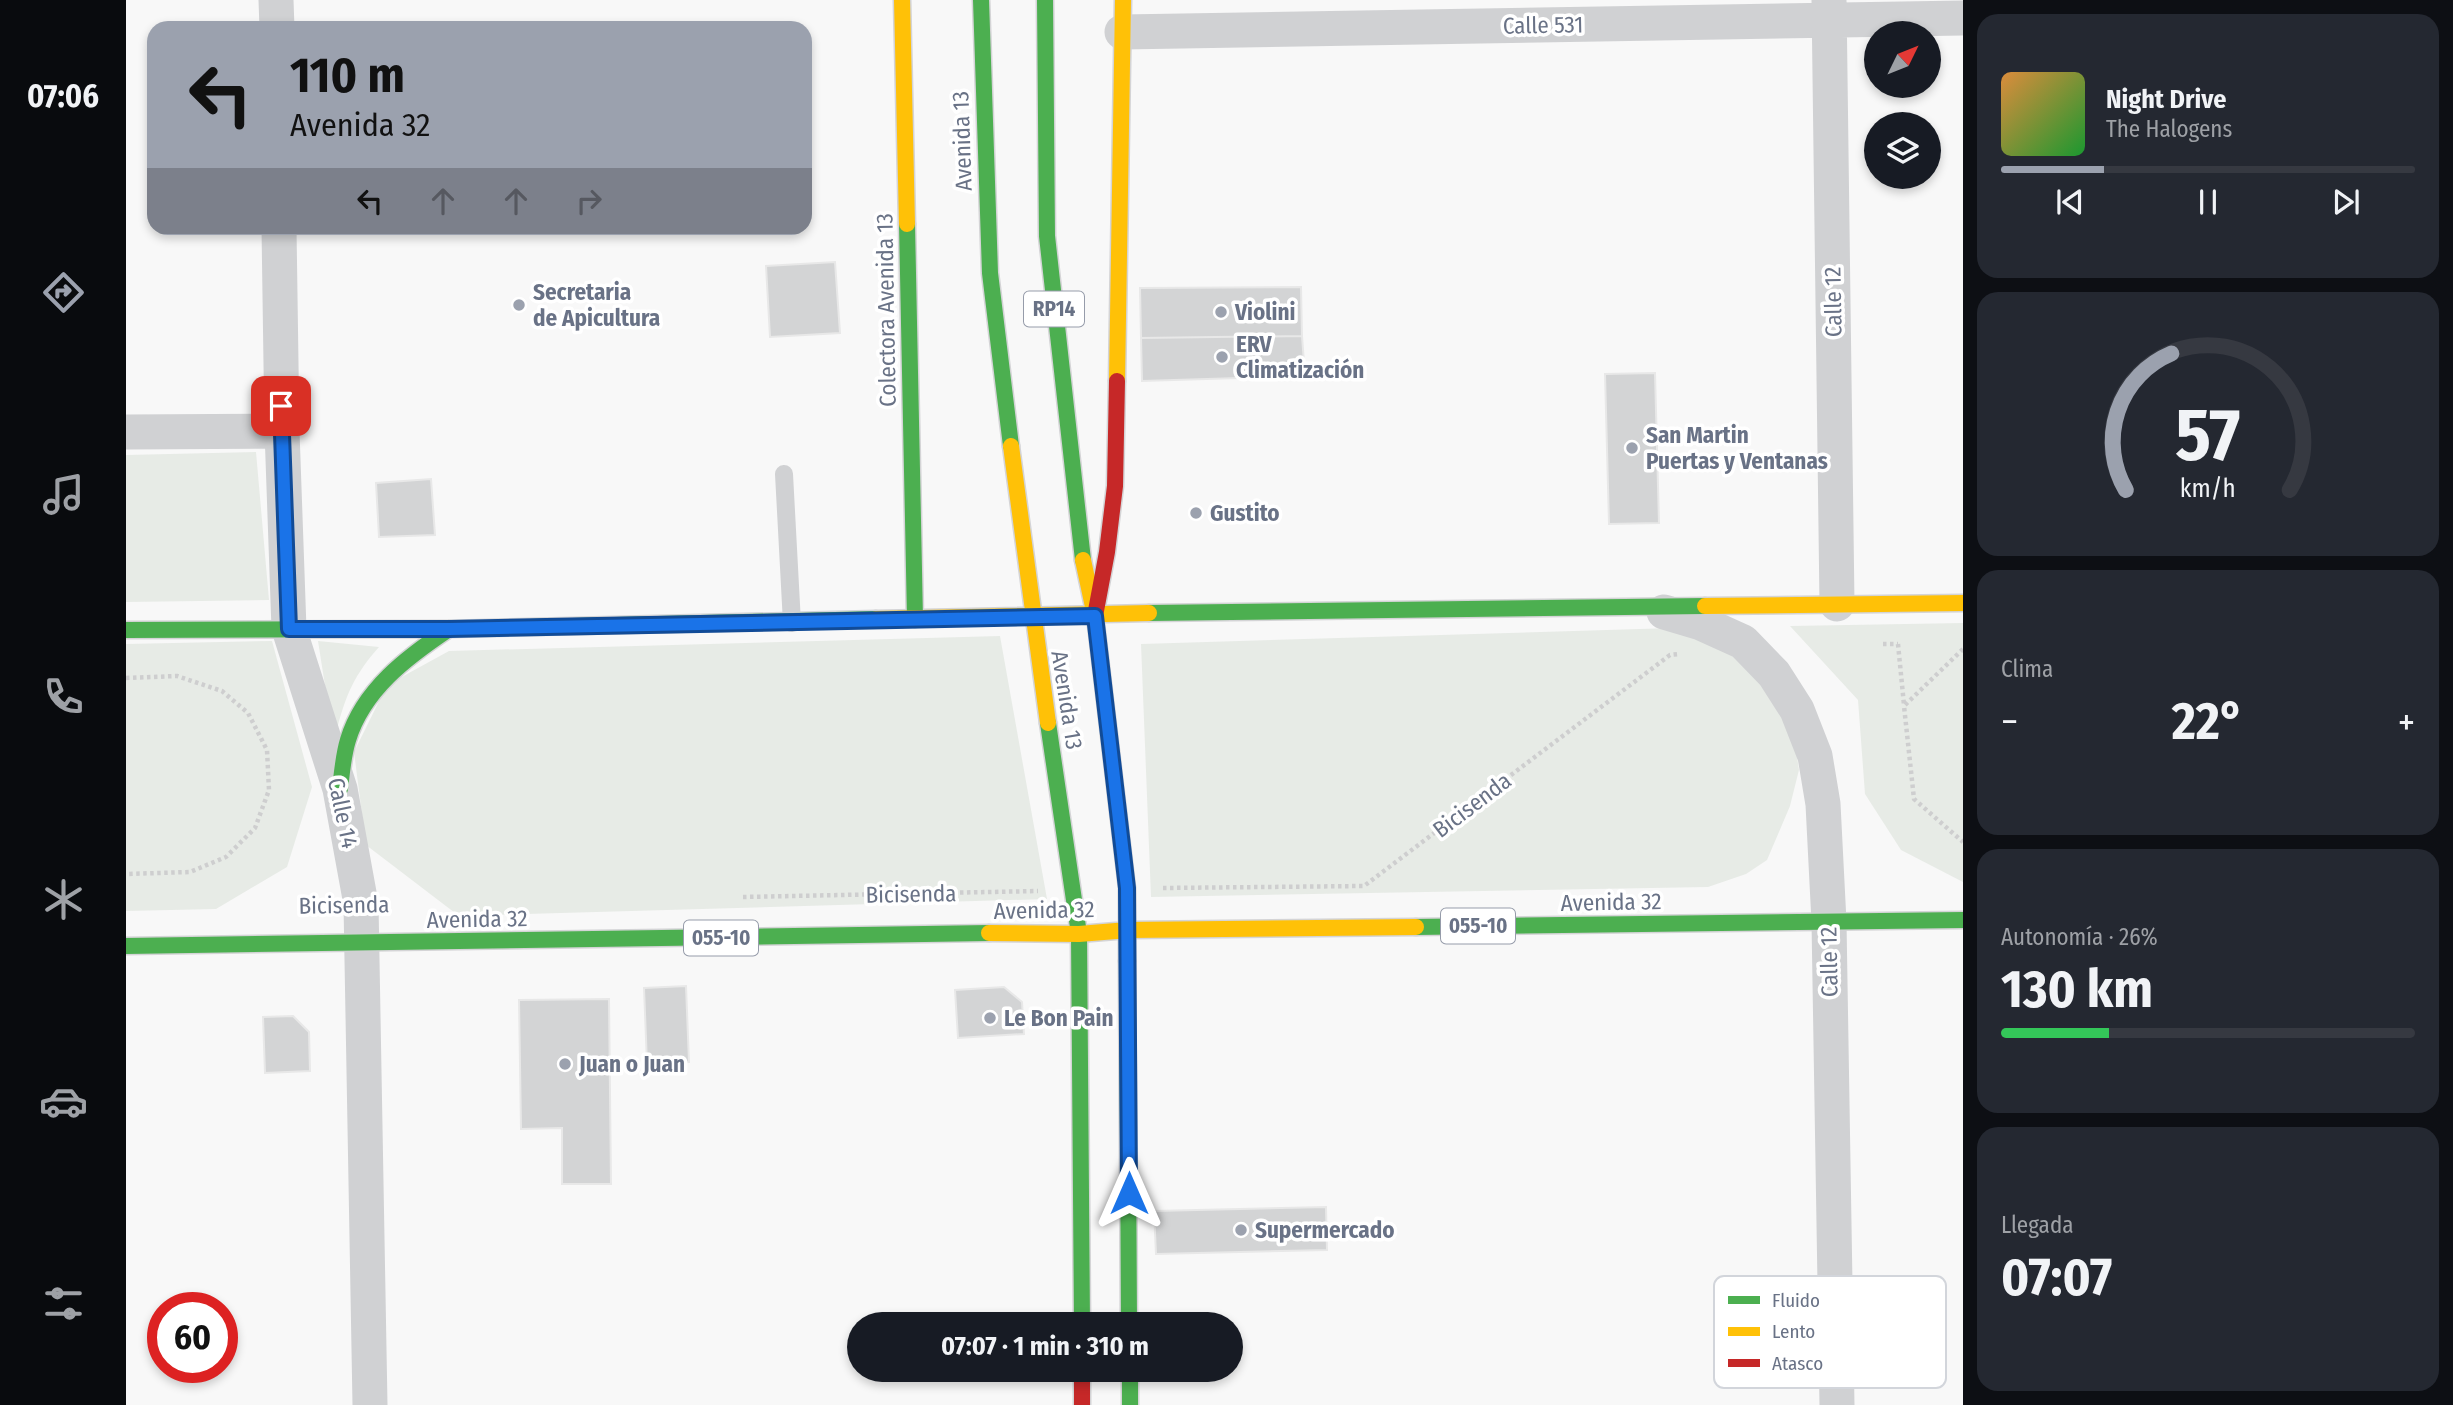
<!DOCTYPE html>
<html lang="es">
<meta charset="utf-8">
<style>
:root{--surface:#171b24;--page:#242831;--text:#f1f3f6;--muted:#9ea1a6;--line:#363941;--accent:#9ba1ae}
body{margin:0;font-family:"Fira Sans Condensed",sans-serif;background:var(--page);color:var(--text);height:100vh;display:flex;flex-direction:column;font-size:26px;white-space:nowrap}
*{box-sizing:border-box;margin:0}
p{font-size:23px;color:var(--muted)}
.icon{flex:none;width:38px;height:38px;fill:none;stroke:currentColor;stroke-width:2;stroke-linecap:round;stroke-linejoin:round}
.map{position:relative;flex:1;overflow:hidden}
.details{display:flex;flex-direction:column;gap:14px;padding:14px;background:#0d0f14;width:490px}
.details>*{flex:none}
.hud{position:absolute;left:21px;top:21px;width:665px;height:214px;border-radius:21px;box-shadow:0 4px 10px #0003;background:#9ba1ae;color:#111;overflow:hidden}
.needle{width:46px;rotate:47deg}
.controls{position:absolute;left:1738px;top:21px;display:grid;gap:14px}
.controls a{display:grid;place-items:center;width:77px;height:77px;border-radius:50%;background:var(--surface);box-shadow:0 4px 10px #0003;font-size:35px}
.speed{position:absolute;left:21px;top:1292px;display:flex;gap:14px;font-size:35px;font-weight:700;text-align:center}
.speed>*{display:grid;place-content:center;width:91px;height:91px;border-radius:50%;background:var(--surface);box-shadow:0 4px 10px #0003;line-height:1}
.speed .limit{border:10px solid #d22;background:#fff;color:#111}
.pin{position:absolute;display:grid;place-items:center;width:60px;height:60px;color:#fff;margin:-30px;border-radius:14px;box-shadow:0 4px 10px #0006}
.me{position:absolute;width:77px;margin:-38px;rotate:0deg;stroke-linejoin:round;filter:drop-shadow(0 0 5px #0008)}
.turn{display:flex;align-items:center;gap:24px;height:147px;padding:0 28px;font-size:32px}
.turn .icon{width:91px;height:91px;stroke-width:2.5}
.turn b{display:block;font-size:49px;line-height:60px}
.lanes{display:flex;align-items:center;height:66px;padding:0 28px;background:#0003;justify-content:center;gap:35px;direction:ltr}
.lanes .off{opacity:.35}
.big{font-size:52px;font-weight:700;line-height:1.1}
.details .widget{flex:1;display:flex;flex-direction:column;justify-content:center;gap:10px;min-width:0;padding:0 24px;border-radius:21px;background:var(--page)}
.details .dial{align-items:center;gap:0}
.dial svg{height:182px;overflow:visible;fill:none;stroke:var(--line);stroke-width:7;stroke-linecap:round;text-anchor:middle}
.dial text{fill:var(--text);stroke:none}
.song{display:flex;align-items:center;gap:21px}
.cover{width:84px;height:84px;border-radius:10px;background:linear-gradient(135deg,hsl(30 70% 55%),hsl(130 70% 35%))}
.played{height:7px;border-radius:4px;background:linear-gradient(90deg,var(--accent) 25%,var(--line) 25%)}
.keys{display:flex;justify-content:space-around;direction:ltr}
.heat{display:flex;justify-content:space-between;align-items:center;font-size:38px;direction:ltr}
.charge{height:10px;border-radius:5px;background:linear-gradient(90deg,#34c759 26%,var(--line) 0)}
.trip{position:absolute;left:721px;top:1312px;width:396px;height:70px;border-radius:35px;background:var(--surface);box-shadow:0 4px 10px #0003;font-weight:700;line-height:70px;text-align:center}
main{display:flex;flex:1;min-height:0}
.menu{display:flex;flex-direction:column;width:126px;justify-content:space-around;align-items:center;background:#090b0e;color:var(--muted)}
.menu .icon{width:49px;height:49px}
.menu .selected{color:var(--accent)}
.menu b{font-size:32px;color:var(--text)}
.map>svg:first-child{display:block}
.green{fill:#e7ebe6}
.building{fill:#d3d4d5;stroke:#e8e8e8;stroke-width:2}
.lines{fill:none;stroke-linecap:round;stroke-linejoin:round}
.fast-casing{stroke:#d4d4d6;stroke-width:19}
.slow-casing{stroke:#d4d4d6;stroke-width:19}
.jam-casing{stroke:#d4d4d6;stroke-width:19}
.path{stroke:#cececf;stroke-width:4.5;stroke-dasharray:3.5 3.5;stroke-linecap:butt}
.lane{stroke:#d0d1d3;stroke-width:18}
.street{stroke:#d0d1d3;stroke-width:35}
.fast{stroke:#4caf50;stroke-width:16}
.slow{stroke:#ffc107;stroke-width:16}
.jam{stroke:#c62828;stroke-width:16}
.route-casing{stroke:#114b97;stroke-width:18}
.route{stroke:#1a73e8;stroke-width:12}
.poi-dot{fill:#9ba1ae;stroke:#fff;stroke-width:2.5}
.labels{text-anchor:middle;stroke-width:7;stroke-linejoin:round;paint-order:stroke}
.shield{fill:#fff;stroke:#969caa;stroke-width:2}
.shield-label{font-size:21px;font-weight:bold;fill:#697286}
.street-label{font-size:23px;fill:#697286;stroke:#fff}
.poi-label{font-size:23px;font-weight:bold;fill:#697286;stroke:#fff;text-anchor:start}
.key{fill:#fff;stroke:#d2d5db;stroke-width:2}
.key-label{font-size:19px;fill:#697286}
</style>
<main>
<nav class="menu">
<b>07:06</b>
<svg class="icon selected" aria-label="directions" viewBox="0 0 24 24"><path d="M12 3l9 9-9 9-9-9zM9 14v-3h6M13 9l2 2-2 2"/></svg>
<svg class="icon" aria-label="music" viewBox="0 0 24 24"><path d="M9 18V5l10-2v13"/><circle cx="6" cy="18" r="3"/><circle cx="16" cy="16" r="3"/></svg>
<svg class="icon" aria-label="phone" viewBox="0 0 24 24"><path d="M5 4h4l2 5-3 2q2 4 5 5l2-3 5 2v4C11 20 4 13 5 4z"/></svg>
<svg class="icon" aria-label="climate" viewBox="0 0 24 24"><path d="M12 3v18M4 7l16 10M4 17L20 7"/></svg>
<svg class="icon" aria-label="car" viewBox="0 0 24 24"><path d="M5 17H2v-5l4-1 3-4h7l3 4 3 1v5h-3M9 17h6M6 11h13"/><circle cx="7" cy="17" r="2"/><circle cx="17" cy="17" r="2"/></svg>
<svg class="icon" aria-label="filters" viewBox="0 0 24 24"><path d="M4 7h16M4 17h16"/><circle cx="9" cy="7" r="2"/><circle cx="15" cy="17" r="2"/></svg>
</nav>
<div class="map">
<svg width="1837" height="1405" viewBox="0 0 1837 1405">
<rect width="100%" height="100%" fill="#f8f8f8"/>
<!-- green -->
<path class="green" d="M 130,452 L 143,600 L 0,602 L 0,455 Z
M 1837,623 L 1837,882 L 1775,850 L 1739,794 L 1732,700 L 1664,626 Z
M 1580,627 L 1636,681 L 1666,724 L 1673,770 L 1664,806 L 1641,860 L 1620,874 L 1582,887 L 1025,897 L 1015,644 Z
M 874,636 L 921,899 L 333,916 L 240,845 L 228,752 L 261,685 L 323,651 Z
M 146,641 L 186,787 L 161,867 L 90,909 L 0,911 L 0,644 Z
M 192,641 L 253,647 C 229,674 220,694 211,729 L 206,730 Z"/>
<!-- building -->
<path class="building" d="M 709,262 L 714,333 L 644,337 L 640,266 Z
M 1175,287 L 1176,336 L 1015,338 L 1014,288 Z
M 1176,336 L 1179,376 L 1016,381 L 1015,338 Z
M 1529,373 L 1533,523 L 1483,524 L 1479,374 Z
M 305,479 L 309,535 L 253,537 L 250,483 Z
M 560,986 L 563,1062 L 521,1064 L 518,988 Z
M 878,987 L 896,1002 L 898,1034 L 832,1038 L 829,990 Z
M 483,999 L 485,1184 L 436,1184 L 436,1128 L 395,1129 L 393,1000 Z
M 167,1016 L 183,1032 L 184,1071 L 139,1073 L 137,1017 Z
M 1200,1207 L 1201,1250 L 1030,1254 L 1028,1211 Z"/>
<g class="lines">
<defs>
<path id="fast" d="M 855,0 L 864,273 L 885,446
M 919,0 L 921,236 L 957,560
M 781,224 L 789,619
M 1023,613 L 1579,606
M 0,630 L 323,629 L 750,619
M 922,723 L 953,934 L 956,1325
M 214,789 C 216,773 217,756 222,740 C 237,690 281,657 323,629
M 1290,927 L 1837,920
M 0,946 L 863,933
M 1001,961 L 1003,1325
M 1004,1370 L 1004,1405"/>
<path id="slow" d="M 776,0 L 781,224
M 991,381 L 997,0
M 885,446 L 922,723
M 957,560 L 969,616 L 1001,888 L 1001,961
M 1579,606 L 1837,603
M 750,619 L 1023,613
M 863,933 L 953,934 L 1002,930 L 1290,927"/>
<path id="jam" d="M 969,616 L 981,552 L 989,486 L 991,381
M 956,1370 L 956,1405"/>
</defs>
<!-- fast casing -->
<use href="#fast" class="fast-casing"/>
<!-- slow casing -->
<use href="#slow" class="slow-casing"/>
<!-- jam casing -->
<use href="#jam" class="jam-casing"/>
<!-- path -->
<path class="path" d="M 1757,644 L 1772,644
M 1772,644 L 1778,705
M 1837,649 L 1778,706 L 1788,799 L 1837,842
M 0,678 L 51,676 L 96,691 L 122,713 L 141,750 L 143,790 L 129,828 L 100,857 L 64,872 L 0,874
M 1037,888 L 1238,886 L 1544,655 L 1553,654
M 617,897 L 912,891"/>
<!-- lane -->
<path class="lane" d="M 658,474 L 666,623"/>
<!-- street -->
<path class="street" d="M 150,0 L 151,28
M 1703,0 L 1711,604
M 996,32 L 1837,18
M 153,228 L 156,431 L 163,629 L 214,789 L 235,904 L 244,1405
M 0,432 L 156,431
M 1538,612 L 1575,623 L 1617,642 L 1648,674 L 1671,710 L 1689,756 L 1697,804 L 1703,922 L 1711,1405"/>
<!-- fast -->
<use href="#fast" class="fast"/>
<!-- slow -->
<use href="#slow" class="slow"/>
<!-- jam -->
<use href="#jam" class="jam"/>
</g>
<g class="lines">
<defs>
<path id="route" d="M 155,406 L 163,629 L 323,629 L 969,616 L 1001,888 L 1003,1193"/>
</defs>
<!-- route casing -->
<use href="#route" class="route-casing"/>
<!-- route -->
<use href="#route" class="route"/>
</g>
<!-- markers -->
<g class="poi-dot">
<circle cx="393" cy="305" r="7"/>
<circle cx="1095" cy="312" r="7"/>
<circle cx="1096" cy="357" r="7"/>
<circle cx="1506" cy="448" r="7"/>
<circle cx="1070" cy="513" r="7"/>
<circle cx="864" cy="1018" r="7"/>
<circle cx="439" cy="1064" r="7"/>
<circle cx="1115" cy="1230" r="7"/>
</g>
<g class="labels">
<!-- shield labels -->
<g class="shield">
<rect x="898" y="291.5" width="60" height="35" rx="5"/>
<rect x="1315" y="908.5" width="74" height="35" rx="5"/>
<rect x="558" y="920.5" width="74" height="35" rx="5"/>
</g>
<g class="shield-label">
<text x="928" y="316">RP14</text>
<text x="1352" y="933">055-10</text>
<text x="595" y="945">055-10</text>
</g>
<!-- street labels -->
<g class="street-label">
<text transform="translate(1417 25) rotate(-1)" y="8">Calle 531</text>
<text transform="translate(836 141) rotate(-92)" y="8">Avenida 13</text>
<text transform="translate(1707 302) rotate(-91)" y="8">Calle 12</text>
<text transform="translate(760 310) rotate(-91)" y="8">Colectora Avenida 13</text>
<text transform="translate(941 700) rotate(81)" y="8">Avenida 13</text>
<text transform="translate(1346 805) rotate(-37)" y="8">Bicisenda</text>
<text transform="translate(217 813) rotate(78)" y="8">Calle 14</text>
<text transform="translate(785 894) rotate(-1)" y="8">Bicisenda</text>
<text transform="translate(1485 902) rotate(-1)" y="8">Avenida 32</text>
<text transform="translate(218 905) rotate(-1)" y="8">Bicisenda</text>
<text transform="translate(918 910) rotate(-1)" y="8">Avenida 32</text>
<text transform="translate(351 919) rotate(-1)" y="8">Avenida 32</text>
<text transform="translate(1703 962) rotate(-91)" y="8">Calle 12</text>
</g>
<!-- poi labels -->
<g class="poi-label">
<text x="407" y="300">Secretaria<tspan x="407" dy="26">de Apicultura</tspan></text>
<text x="1109" y="320">Violini</text>
<text x="1110" y="352">ERV<tspan x="1110" dy="26">Climatización</tspan></text>
<text x="1520" y="443">San Martin<tspan x="1520" dy="26">Puertas y Ventanas</tspan></text>
<text x="1084" y="521">Gustito</text>
<text x="878" y="1026">Le Bon Pain</text>
<text x="453" y="1072">Juan o Juan</text>
<text x="1129" y="1238">Supermercado</text>
</g>
</g>
<!-- legend -->
<rect x="1588" y="1276" width="232" height="112" rx="10" class="key"/>
<rect x="1602" y="1296" width="32" height="8" fill="#4caf50"/>
<rect x="1602" y="1327" width="32" height="9" fill="#ffc107"/>
<rect x="1602" y="1359" width="32" height="8" fill="#c62828"/>
<g class="key-label">
<text x="1646" y="1307">Fluido</text>
<text x="1646" y="1338">Lento</text>
<text x="1646" y="1370">Atasco</text>
</g>
</svg>
<div class="controls">
<a><svg class="needle" viewBox="-14 -14 28 28"><path d="M0-13l5 13h-10z" fill="#e53935"/><path d="M0 13l5-13h-10z" fill="#9ea1a6"/></svg></a>
<a><svg class="icon" aria-label="layers" viewBox="0 0 24 24"><path d="M12 4l9 5-9 5-9-5zM3 14l9 5 9-5"/></svg></a>
</div>
<div class="speed"><div class="limit">60</div></div>
<div class="pin" style="left:155px;top:406px;background:#d93025"><svg class="icon" aria-label="arrive" viewBox="0 0 24 24"><path d="M6 21V4h12l-3 4 3 4H6"/></svg></div>
<svg class="me" style="left:1003px;top:1193px" viewBox="-20 -20 40 40"><path d="M0-17L14 15 0 8-14 15z" fill="#1a73e8" stroke="#fff" stroke-width="4"/></svg>
<div class="trip">07:07 · 1 min · 310 m</div>
<div class="hud">
<div class="turn"><svg class="icon" aria-label="left" viewBox="0 0 24 24"><path d="M17 20v-9H6M10 6l-5 5 5 5"/></svg><div><b>110 m</b>Avenida 32</div></div>
<div class="lanes"><svg class="icon" aria-label="left" viewBox="0 0 24 24"><path d="M17 20v-9H6M10 6l-5 5 5 5"/></svg><svg class="icon off" aria-label="ahead" viewBox="0 0 24 24"><path d="M12 20V5M6 11l6-6 6 6"/></svg><svg class="icon off" aria-label="ahead" viewBox="0 0 24 24"><path d="M12 20V5M6 11l6-6 6 6"/></svg><svg class="icon off" aria-label="right" viewBox="0 0 24 24"><path d="M7 20v-9h11M14 6l5 5-5 5"/></svg></div>
</div>
</div>
<section class="details">
<div class="widget">
<div class="song"><i class="cover"></i><div><b>Night Drive</b><p>The Halogens</p></div></div>
<div class="played"></div>
<div class="keys"><svg class="icon" aria-label="previous" viewBox="0 0 24 24"><path d="M18 5L8 12l10 7zM5 5v14"/></svg><svg class="icon" aria-label="pause" viewBox="0 0 24 24"><path d="M8 5v14M16 5v14"/></svg><svg class="icon" aria-label="next" viewBox="0 0 24 24"><path d="M6 5l10 7-10 7zM19 5v14"/></svg></div>
</div>
<div class="widget dial"><svg viewBox="0 0 100 80">
<path d="M14 69A42 42 0 1 1 86 69"/>
<path d="M14 69A42 42 0 0 1 34 9" stroke="#9ba1ae"/>
<text x="50" y="56" font-size="32" font-weight="700">57</text>
<text x="50" y="72" font-size="11">km/h</text>
</svg></div>
<div class="widget"><p>Clima</p>
<div class="heat"><a>−</a><b class="big">22°</b><a>+</a></div>
</div>
<div class="widget"><p>Autonomía · 26%</p><b class="big">130 km</b><div class="charge"></div></div>
<div class="widget"><p>Llegada</p><b class="big">07:07</b></div>
</section>
</main>
